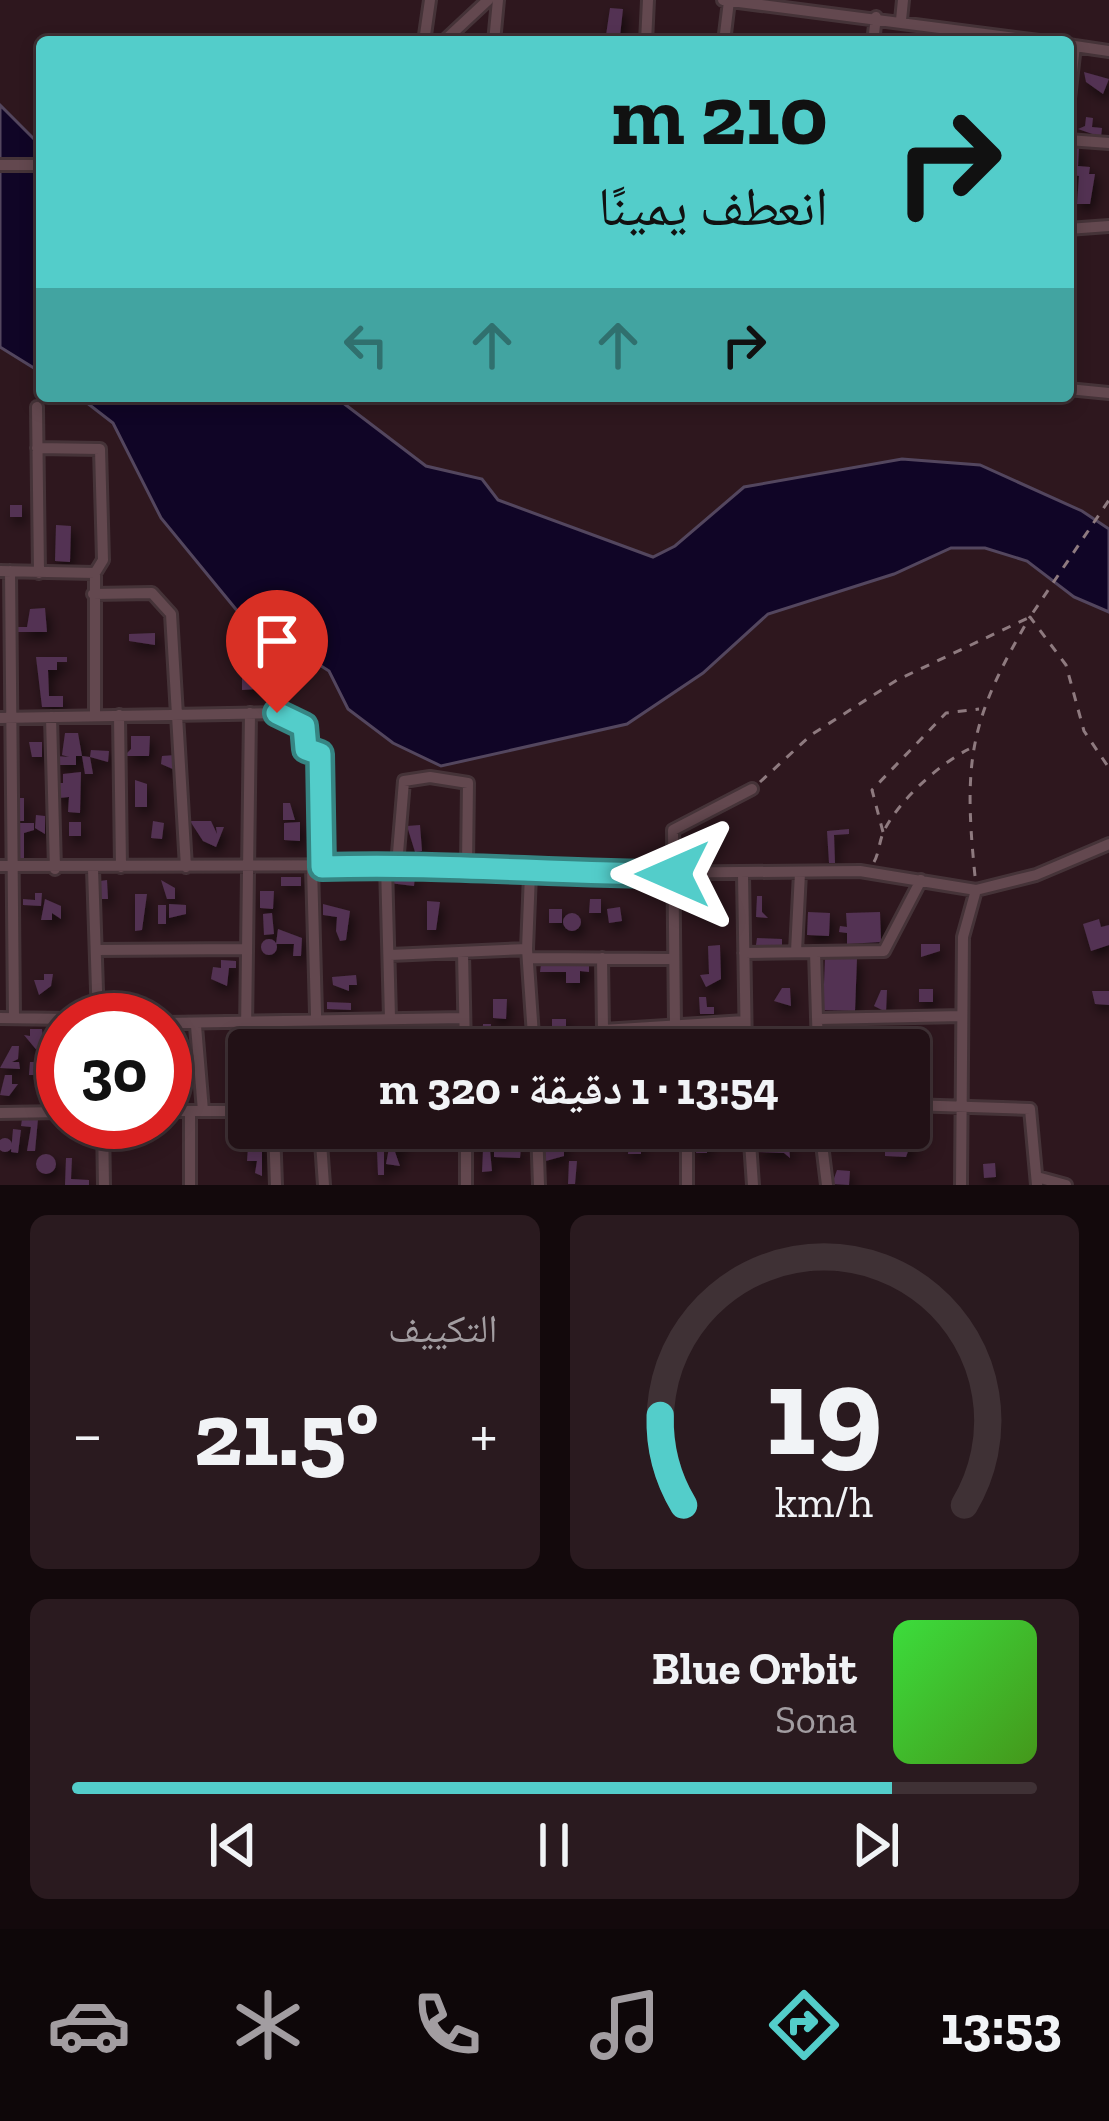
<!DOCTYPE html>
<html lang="ar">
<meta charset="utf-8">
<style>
:root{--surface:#221116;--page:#2a1a1f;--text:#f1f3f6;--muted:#a29da1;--line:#3f3135;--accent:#53cdca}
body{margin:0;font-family:"Zilla Slab","Noto Naskh Arabic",serif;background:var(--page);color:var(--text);direction:rtl;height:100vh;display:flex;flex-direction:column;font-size:45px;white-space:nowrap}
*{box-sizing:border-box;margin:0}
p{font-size:39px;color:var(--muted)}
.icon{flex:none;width:66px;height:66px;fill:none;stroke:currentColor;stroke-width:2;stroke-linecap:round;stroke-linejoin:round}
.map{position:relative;height:1185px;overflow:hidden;direction:ltr}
.details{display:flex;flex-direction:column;gap:30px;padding:30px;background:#13090c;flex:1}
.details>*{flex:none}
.top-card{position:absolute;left:36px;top:36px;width:1038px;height:366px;border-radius:12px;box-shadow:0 6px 18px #0003,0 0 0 3px var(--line);direction:rtl;background:#53cdca;color:#111;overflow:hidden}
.speed{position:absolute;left:36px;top:993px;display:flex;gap:24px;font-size:60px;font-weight:700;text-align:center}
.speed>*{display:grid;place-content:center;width:156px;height:156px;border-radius:50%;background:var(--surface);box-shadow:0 6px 18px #0003,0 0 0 3px var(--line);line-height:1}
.speed .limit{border:18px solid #d22;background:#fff;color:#111}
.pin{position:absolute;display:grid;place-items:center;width:102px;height:102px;color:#fff;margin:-123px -51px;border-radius:50% 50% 50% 0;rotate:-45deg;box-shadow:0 0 12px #0007}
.pin .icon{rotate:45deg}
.me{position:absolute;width:132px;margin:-66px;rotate:270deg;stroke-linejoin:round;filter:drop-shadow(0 0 9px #0008)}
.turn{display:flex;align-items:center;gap:42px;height:252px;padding:0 48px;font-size:54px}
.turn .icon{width:156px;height:156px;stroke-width:2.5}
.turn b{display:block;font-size:84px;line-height:102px}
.lanes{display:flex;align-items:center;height:114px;padding:0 48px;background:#0003;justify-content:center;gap:60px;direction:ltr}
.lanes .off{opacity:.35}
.big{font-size:90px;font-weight:700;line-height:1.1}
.details .widget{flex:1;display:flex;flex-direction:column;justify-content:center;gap:18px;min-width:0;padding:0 42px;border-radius:18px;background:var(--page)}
.details .dial{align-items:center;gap:0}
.dial svg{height:312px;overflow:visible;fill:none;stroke:var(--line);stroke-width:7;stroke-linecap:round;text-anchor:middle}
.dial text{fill:var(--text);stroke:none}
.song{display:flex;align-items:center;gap:36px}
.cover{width:144px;height:144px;border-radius:18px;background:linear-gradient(135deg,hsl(120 70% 55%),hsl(100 70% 35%))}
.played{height:12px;border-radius:6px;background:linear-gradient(90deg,var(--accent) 85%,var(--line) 85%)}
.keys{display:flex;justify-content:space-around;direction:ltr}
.heat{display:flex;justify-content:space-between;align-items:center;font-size:66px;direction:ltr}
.details .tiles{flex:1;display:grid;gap:30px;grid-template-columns:1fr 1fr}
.widget:last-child{grid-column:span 2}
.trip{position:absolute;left:228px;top:1029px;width:702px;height:120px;border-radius:12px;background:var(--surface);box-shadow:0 6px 18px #0003,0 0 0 3px var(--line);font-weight:700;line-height:120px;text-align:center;direction:rtl}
.dock{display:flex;height:192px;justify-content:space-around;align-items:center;background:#0e0709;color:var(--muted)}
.dock .icon{width:84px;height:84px}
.dock .current{color:var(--accent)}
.dock b{font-size:54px;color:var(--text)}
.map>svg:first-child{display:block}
.water{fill:#100526;stroke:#53465e;stroke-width:3}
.building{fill:#523352;filter:url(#shadow)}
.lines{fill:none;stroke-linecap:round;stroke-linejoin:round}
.minor-casing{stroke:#453338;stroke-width:16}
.path{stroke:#8e7a7f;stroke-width:3;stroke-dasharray:9 9;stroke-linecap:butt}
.minor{stroke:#63484f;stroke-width:10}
.route-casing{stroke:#368583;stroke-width:30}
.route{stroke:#53cdca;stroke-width:21}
</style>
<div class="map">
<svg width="1109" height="1185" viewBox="0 0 1109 1185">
<defs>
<filter id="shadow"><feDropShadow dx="3.5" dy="6" stdDeviation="6" flood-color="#0009"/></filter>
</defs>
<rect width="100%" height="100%" fill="#2e171e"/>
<!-- water -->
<path class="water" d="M 0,105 L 42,147 L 42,373 L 0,347 Z
M 78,396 L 334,396 L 426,466 L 482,479 L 498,500 L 653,557 L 675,546 L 744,487 L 902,459 L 980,465 L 1082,511 L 1109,529 L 1109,612 L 1074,597 L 1027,561 L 985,548 L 951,548 L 894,574 L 768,614 L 703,673 L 627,724 L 441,766 L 393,743 L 348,709 L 329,671 L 239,613 L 161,518 L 113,423 Z"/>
<!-- building -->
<path class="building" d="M 610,8 L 623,9 L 620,36 L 606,35 Z
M 1084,72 L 1109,79 L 1103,94 L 1086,82 Z
M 1086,117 L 1093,118 L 1092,127 L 1102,128 L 1101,137 L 1078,129 L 1085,126 Z
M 1071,147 L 1079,148 L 1078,166 L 1090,167 L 1089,174 L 1095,174 L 1090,204 L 1077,204 L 1079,176 L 1073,175 L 1070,165 Z
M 10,505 L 22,505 L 22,517 L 10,517 Z
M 56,525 L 71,526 L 70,562 L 55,561 Z
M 45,608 L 47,632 L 18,632 L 18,627 L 27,627 L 30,609 Z
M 155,633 L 155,645 L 129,641 L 129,634 Z
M 36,657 L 67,657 L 67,662 L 57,662 L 57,670 L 48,670 L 49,696 L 63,696 L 63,707 L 42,707 Z
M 257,675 L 257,689 L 242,690 L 242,676 Z
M 65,733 L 78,733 L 82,756 L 90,757 L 91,750 L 109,751 L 108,762 L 90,757 L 93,774 L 85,774 L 82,756 L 76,756 L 76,765 L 56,765 L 56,756 L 69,757 L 62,755 Z
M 131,736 L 150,736 L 149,756 L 124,756 L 131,749 Z
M 29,742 L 42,742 L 42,757 L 32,757 Z
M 175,755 L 175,770 L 161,764 L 162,756 Z
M 81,772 L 80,813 L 68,812 L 69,797 L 59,798 L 56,783 L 63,783 L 63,774 Z
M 135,780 L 147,784 L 147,807 L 135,807 Z
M 16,798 L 24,798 L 24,821 L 17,821 Z
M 283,803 L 290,803 L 295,820 L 283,820 Z
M 36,815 L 45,816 L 45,834 L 35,828 Z
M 153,821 L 164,823 L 162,839 L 151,838 Z
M 190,821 L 211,821 L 217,834 L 216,827 L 224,827 L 216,847 L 203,841 Z
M 69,822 L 81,822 L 81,836 L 69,836 Z
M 300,822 L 300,841 L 284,840 L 284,823 Z
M 17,823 L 34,823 L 34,830 L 24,833 L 24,861 L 17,861 Z
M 420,825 L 422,851 L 415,852 L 407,826 Z
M 849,829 L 849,834 L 834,835 L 835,863 L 829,863 L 827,831 Z
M 663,858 L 664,864 L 640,866 L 640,859 Z
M 389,876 L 415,876 L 414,886 L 389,883 Z
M 281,877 L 301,877 L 301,886 L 281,886 Z
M 107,880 L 108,899 L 100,899 L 100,881 Z
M 161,880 L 175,888 L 175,899 L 167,899 Z
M 260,891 L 274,891 L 273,909 L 260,908 Z
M 35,893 L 42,893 L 41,906 L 23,905 L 23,899 L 35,900 Z
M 135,894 L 147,894 L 142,930 L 135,931 Z
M 757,896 L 762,896 L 762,912 L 768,918 L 756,917 Z
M 45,899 L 61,906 L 61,919 L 52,913 L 52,920 L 41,920 Z
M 590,899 L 601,899 L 601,913 L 589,913 Z
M 427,901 L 440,902 L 436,930 L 427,930 Z
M 169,904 L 186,905 L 186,914 L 169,918 Z
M 323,904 L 350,911 L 346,940 L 340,941 L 336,931 L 337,917 L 323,915 Z
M 158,905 L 166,905 L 166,924 L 158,924 Z
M 620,907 L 622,921 L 609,923 L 607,909 Z
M 549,909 L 562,909 L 562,923 L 549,923 Z
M 808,912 L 830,913 L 829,936 L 807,935 Z
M 880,912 L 881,942 L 847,944 L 847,933 L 839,932 L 840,926 L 847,927 L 846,913 Z
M563 922a9 9 0 1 1 18 0a9 9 0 1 1-18 0Z
M 272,913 L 274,934 L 264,935 L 263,914 Z
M 1099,919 L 1101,927 L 1109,925 L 1109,945 L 1091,951 L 1083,924 Z
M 278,929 L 302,938 L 301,956 L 293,956 L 294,944 L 276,944 Z
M 757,938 L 782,939 L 782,945 L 756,945 Z
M261 947a8 8 0 1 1 16 0a8 8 0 1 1-16 0Z
M 921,944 L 940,944 L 940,951 L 921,957 Z
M 720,945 L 721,979 L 706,987 L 700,975 L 709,974 L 708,946 Z
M 825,958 L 857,958 L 855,1011 L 823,1010 Z
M 221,960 L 236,961 L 236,968 L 229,968 L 227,986 L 211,979 L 213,967 L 221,968 Z
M 541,964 L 577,963 L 589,965 L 589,972 L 580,971 L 580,983 L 566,983 L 566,972 L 540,972 Z
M 44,974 L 53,974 L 51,986 L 39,995 L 34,980 L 44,980 Z
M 356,975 L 357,985 L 349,985 L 349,991 L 333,985 L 332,977 Z
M 782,988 L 790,988 L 791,1006 L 774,1001 Z
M 919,989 L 933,989 L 933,1002 L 919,1002 Z
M 881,990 L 887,990 L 886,1012 L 874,1006 Z
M 1092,991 L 1109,991 L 1109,1005 L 1095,1004 Z
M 699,997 L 706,997 L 707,1007 L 714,1007 L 714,1014 L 700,1014 Z
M 493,999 L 507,999 L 506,1019 L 493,1018 Z
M 327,1002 L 351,1003 L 351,1010 L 327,1009 Z
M 552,1019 L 566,1019 L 566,1033 L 552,1032 Z
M 483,1024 L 491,1024 L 490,1042 L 482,1042 Z
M 284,1026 L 292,1034 L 292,1041 L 277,1041 L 277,1027 Z
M 339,1026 L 344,1026 L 344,1049 L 337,1048 Z
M 775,1027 L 803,1030 L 802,1036 L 775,1032 Z
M 30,1029 L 42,1029 L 44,1048 L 53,1049 L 50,1063 L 44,1063 L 46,1075 L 29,1075 L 30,1062 L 36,1062 L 39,1053 L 24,1035 L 30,1036 Z
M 373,1032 L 374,1046 L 363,1047 L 362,1033 Z
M 12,1046 L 19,1046 L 18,1059 L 12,1062 L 19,1062 L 20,1069 L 0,1068 Z
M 909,1060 L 920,1060 L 921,1074 L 909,1074 Z
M 5,1075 L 12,1075 L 12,1084 L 18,1084 L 9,1096 L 0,1095 Z
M 22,1119 L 38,1119 L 35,1151 L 27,1151 L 31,1127 L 21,1126 Z
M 701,1128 L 708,1128 L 707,1153 L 696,1153 Z
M 834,1128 L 848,1128 L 848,1140 L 834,1141 Z
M 13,1129 L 21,1130 L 18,1153 L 11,1152 Z
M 777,1129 L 783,1145 L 789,1145 L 790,1158 L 784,1153 L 757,1152 L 757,1145 L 768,1146 L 765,1130 Z
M 258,1131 L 262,1144 L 262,1176 L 255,1173 L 257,1161 L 247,1161 L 249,1132 Z
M 564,1133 L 564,1156 L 542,1162 L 542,1149 L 556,1150 L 552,1134 Z
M 477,1136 L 494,1138 L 493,1147 L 476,1145 Z
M 391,1137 L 403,1138 L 402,1150 L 394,1149 L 400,1166 L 386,1164 Z
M 913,1137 L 906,1157 L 885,1156 L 885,1150 L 900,1151 L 900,1138 Z
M-2 1145a7 7 0 1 1 14 0a7 7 0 1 1-14 0Z
M 629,1140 L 641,1140 L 641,1154 L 628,1154 Z
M 494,1147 L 521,1148 L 520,1158 L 494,1157 Z
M 384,1150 L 384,1175 L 378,1175 L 377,1151 Z
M 483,1150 L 490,1150 L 492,1171 L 482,1172 Z
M36 1164a10 10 0 1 1 20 0a10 10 0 1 1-20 0Z
M 66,1158 L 72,1158 L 71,1179 L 89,1180 L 89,1185 L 65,1185 Z
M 569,1161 L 577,1161 L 575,1184 L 568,1184 Z
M 995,1163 L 996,1177 L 984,1178 L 983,1164 Z
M 837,1170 L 850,1171 L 849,1185 L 832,1184 Z"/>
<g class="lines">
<defs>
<path id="minor" d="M 723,0 L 1047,42
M 901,20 L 903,0
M 424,42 L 430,0
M 443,42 L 488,0
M 494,42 L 498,0
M 646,42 L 648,0
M 724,42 L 729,1
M 873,42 L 876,17
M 1068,45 L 1109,51
M 1068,107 L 1075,46
M 1068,140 L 1109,143
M 0,165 L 42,165
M 1068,229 L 1109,226
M 1068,389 L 1109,393
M 37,407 L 39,573
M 37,448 L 100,449 L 103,560 L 95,573 L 95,715
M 0,571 L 95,573
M 10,571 L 14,1017
M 93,594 L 152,593 L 171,614 L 186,867
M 119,715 L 121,867
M 51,717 L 55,869
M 0,718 L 277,713 L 304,726 L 306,749 L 320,754 L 323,867
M 386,865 L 390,1018
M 397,865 L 404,781 L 430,777 L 468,783 L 467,865
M 0,866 L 467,865 L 530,874 L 860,871 L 976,890 L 1036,875 L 1109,844
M 312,867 L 317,1050
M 93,869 L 98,1020
M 530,874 L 527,949 L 534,1050
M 743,875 L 746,1050
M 97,950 L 246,949
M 796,951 L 800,873
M 815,952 L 818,1050
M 463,953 L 465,1050
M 744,953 L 884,951 L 921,880
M 390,955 L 527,949
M 530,958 L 673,959
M 602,958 L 603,1030
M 0,1018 L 136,1020
M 819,1019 L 962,1016
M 165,1023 L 464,1018
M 675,1025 L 673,830 L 752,789
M 196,1026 L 203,1111
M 603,1050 L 603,1030 L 745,1021
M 909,1105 L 1030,1109 L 1037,1185
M 165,1111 L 249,1111
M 245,1111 L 250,713
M 0,1113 L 63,1112
M 103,1122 L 104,1185
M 274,1128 L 276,1185
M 320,1128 L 324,1185
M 537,1128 L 539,1185
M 687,1128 L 687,1185
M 749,1128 L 753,1185
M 820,1128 L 827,1185
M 1037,1177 L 1066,1185
M 190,1185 L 190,1111
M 466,1185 L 466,1128
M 961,1185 L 963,937 L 976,890"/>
</defs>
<!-- minor casing -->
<use href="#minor" class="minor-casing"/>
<!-- path -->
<path class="path" d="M 760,782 L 811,735 L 897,680 L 1030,617 L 1109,500
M 883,832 L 872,790 L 946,713 L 979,709
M 874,862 C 879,853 879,843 883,833 C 897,802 939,764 969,749
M 975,876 C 963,759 970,719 1030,617 L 1066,665 L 1084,731 L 1109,768"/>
<!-- minor -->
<use href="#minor" class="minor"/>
</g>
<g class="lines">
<defs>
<path id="route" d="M 277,713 L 304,726 L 306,749 L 320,754 L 322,867 C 440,863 555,874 673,874"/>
</defs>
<!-- route casing -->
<use href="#route" class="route-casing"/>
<!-- route -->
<use href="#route" class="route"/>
</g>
</svg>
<div class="speed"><div class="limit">30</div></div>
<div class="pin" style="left:277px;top:713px;background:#d93025"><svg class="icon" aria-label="arrive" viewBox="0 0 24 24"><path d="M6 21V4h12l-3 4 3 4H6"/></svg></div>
<svg class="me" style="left:673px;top:874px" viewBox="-20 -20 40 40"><path d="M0-17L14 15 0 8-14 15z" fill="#53cdca" stroke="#fff" stroke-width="4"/></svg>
<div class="trip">13:54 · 1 دقيقة · 320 m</div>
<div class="top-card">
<div class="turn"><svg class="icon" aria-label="right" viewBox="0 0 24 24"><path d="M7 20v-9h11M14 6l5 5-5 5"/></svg><div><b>210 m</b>انعطف يمينًا</div></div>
<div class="lanes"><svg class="icon off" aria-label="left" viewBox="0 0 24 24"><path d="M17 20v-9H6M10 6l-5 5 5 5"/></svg><svg class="icon off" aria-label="ahead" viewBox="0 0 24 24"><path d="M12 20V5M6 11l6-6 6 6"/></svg><svg class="icon off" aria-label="ahead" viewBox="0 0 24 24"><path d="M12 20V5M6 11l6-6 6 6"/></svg><svg class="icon" aria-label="right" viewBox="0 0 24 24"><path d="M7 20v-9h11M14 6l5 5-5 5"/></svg></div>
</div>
</div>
<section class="details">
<div class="tiles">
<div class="widget dial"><svg viewBox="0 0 100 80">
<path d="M14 69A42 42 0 1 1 86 69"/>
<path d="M14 69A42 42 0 0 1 8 46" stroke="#53cdca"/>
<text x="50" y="56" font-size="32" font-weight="700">19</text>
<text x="50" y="72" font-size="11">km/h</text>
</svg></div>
<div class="widget"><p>التكييف</p>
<div class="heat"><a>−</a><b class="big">21.5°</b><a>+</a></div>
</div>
<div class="widget">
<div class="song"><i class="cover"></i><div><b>Blue Orbit</b><p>Sona</p></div></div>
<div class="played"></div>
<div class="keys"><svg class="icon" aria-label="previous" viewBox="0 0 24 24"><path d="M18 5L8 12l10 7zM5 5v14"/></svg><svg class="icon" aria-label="pause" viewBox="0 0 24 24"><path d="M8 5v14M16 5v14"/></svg><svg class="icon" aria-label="next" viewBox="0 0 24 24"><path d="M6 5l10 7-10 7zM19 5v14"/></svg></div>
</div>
</div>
</section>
<nav class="dock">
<b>13:53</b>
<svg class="icon current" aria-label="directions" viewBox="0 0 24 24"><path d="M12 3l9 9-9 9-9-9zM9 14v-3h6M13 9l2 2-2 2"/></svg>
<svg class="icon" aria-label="music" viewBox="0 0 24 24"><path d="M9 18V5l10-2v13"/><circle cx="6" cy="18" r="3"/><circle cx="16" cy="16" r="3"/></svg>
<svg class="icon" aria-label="phone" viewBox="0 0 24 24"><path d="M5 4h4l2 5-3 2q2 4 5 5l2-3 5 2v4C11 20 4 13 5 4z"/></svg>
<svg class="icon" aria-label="climate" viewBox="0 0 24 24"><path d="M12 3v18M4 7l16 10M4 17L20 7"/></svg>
<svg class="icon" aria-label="car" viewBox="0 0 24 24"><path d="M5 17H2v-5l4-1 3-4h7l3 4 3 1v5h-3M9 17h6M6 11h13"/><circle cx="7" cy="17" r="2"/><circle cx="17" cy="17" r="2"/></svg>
</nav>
